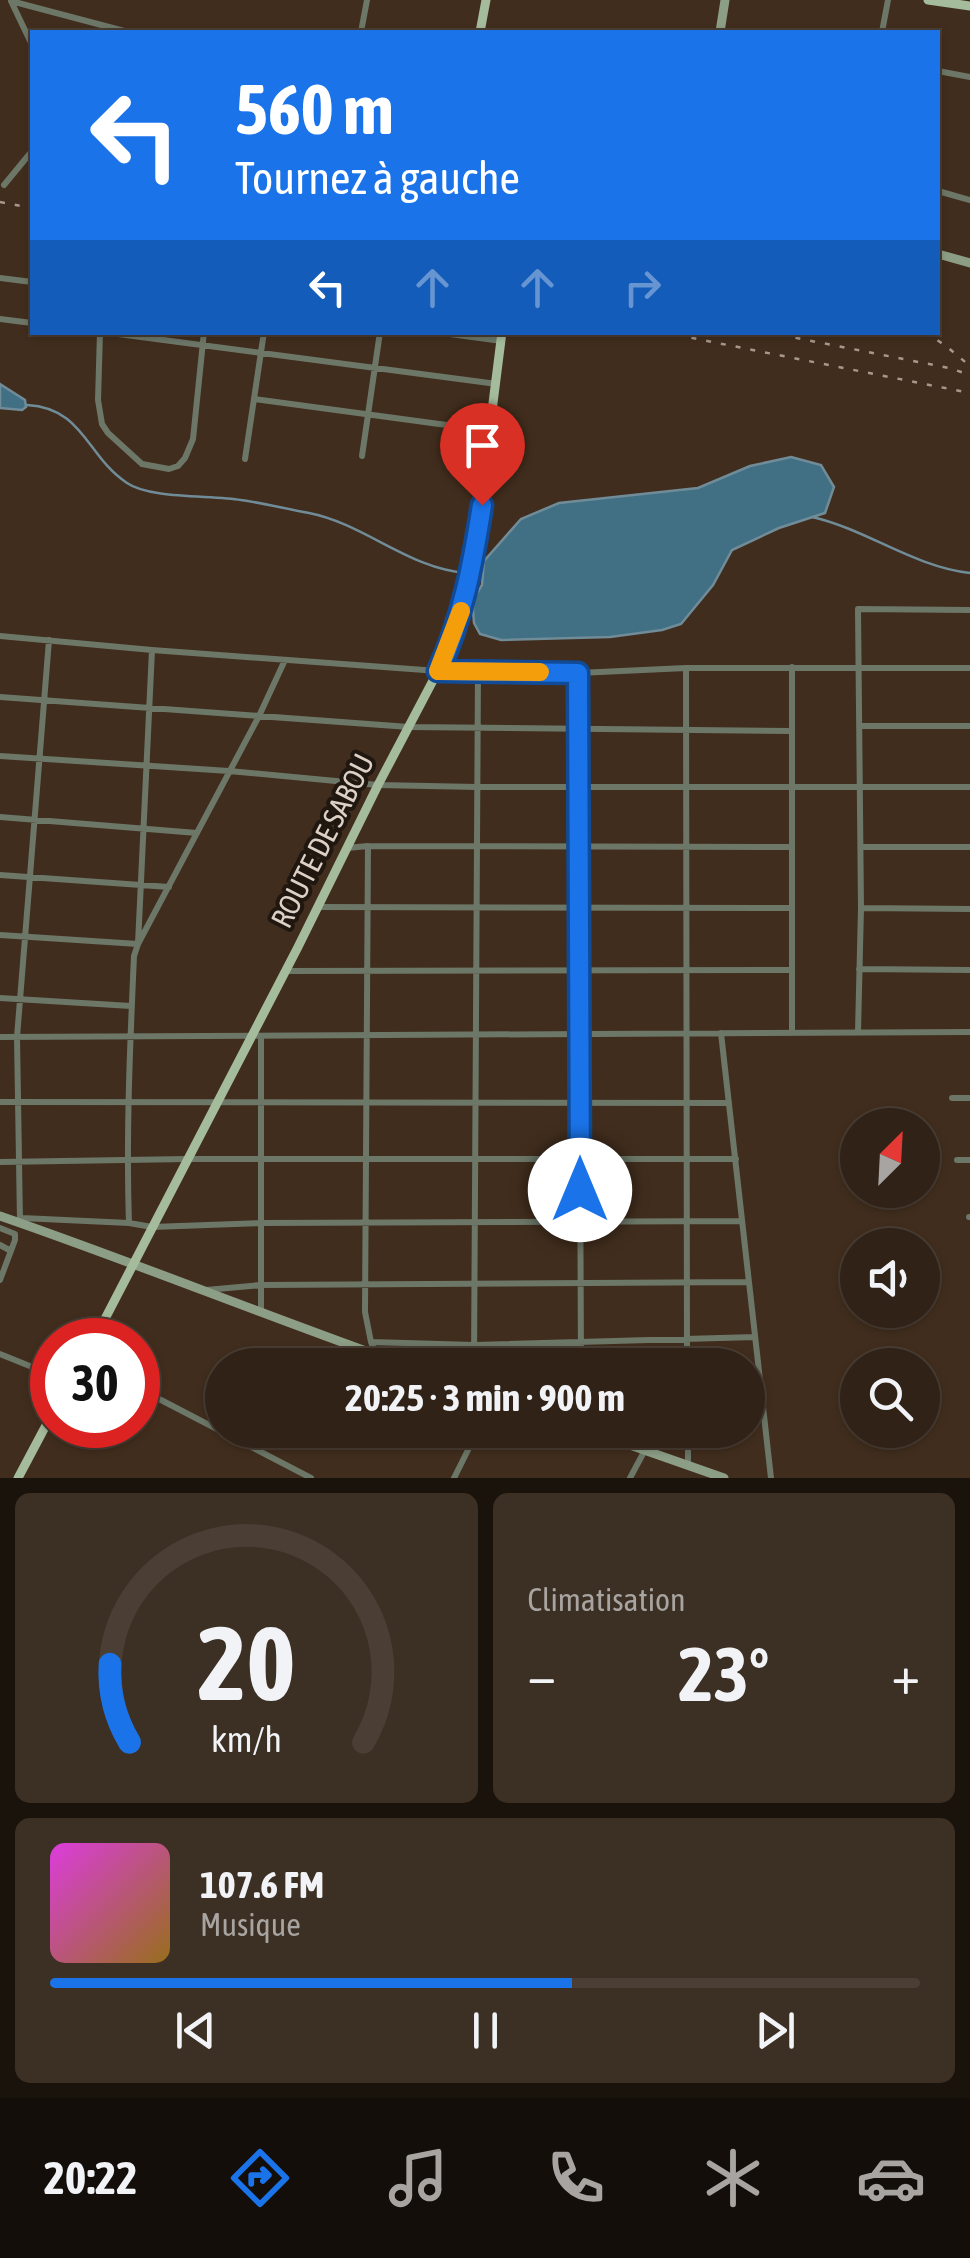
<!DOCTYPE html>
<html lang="fr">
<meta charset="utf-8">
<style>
:root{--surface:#302216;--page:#3c2f23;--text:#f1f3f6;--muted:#a8a4a1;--line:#4b3f35;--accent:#1a73e8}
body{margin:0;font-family:"Asap Condensed",sans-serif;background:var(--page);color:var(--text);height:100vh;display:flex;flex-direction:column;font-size:38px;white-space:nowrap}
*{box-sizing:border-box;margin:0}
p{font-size:32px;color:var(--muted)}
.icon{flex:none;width:55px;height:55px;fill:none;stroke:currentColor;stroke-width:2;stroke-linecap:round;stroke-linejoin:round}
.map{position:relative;height:1478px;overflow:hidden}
.side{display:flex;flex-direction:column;gap:15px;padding:15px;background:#1a130c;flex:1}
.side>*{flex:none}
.guide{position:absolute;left:30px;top:30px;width:910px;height:305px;border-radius:0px;box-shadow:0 2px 8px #0004,0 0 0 2px var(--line);background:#1a73e8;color:#fff;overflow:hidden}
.needle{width:65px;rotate:24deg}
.fabs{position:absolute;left:840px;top:1108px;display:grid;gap:20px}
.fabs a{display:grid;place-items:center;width:100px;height:100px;border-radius:50%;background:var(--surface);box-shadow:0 2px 8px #0004,0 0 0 2px var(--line);font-size:50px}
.speed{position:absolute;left:30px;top:1318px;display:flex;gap:20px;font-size:50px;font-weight:700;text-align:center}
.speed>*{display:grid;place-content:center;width:130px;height:130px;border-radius:50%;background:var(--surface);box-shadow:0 2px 8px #0004,0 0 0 2px var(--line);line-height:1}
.speed .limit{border:15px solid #d22;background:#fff;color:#111}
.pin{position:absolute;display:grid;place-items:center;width:85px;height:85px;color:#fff;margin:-102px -42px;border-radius:50% 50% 50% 0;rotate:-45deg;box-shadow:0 0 10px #0007}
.pin .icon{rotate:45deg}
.me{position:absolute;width:110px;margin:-55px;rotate:0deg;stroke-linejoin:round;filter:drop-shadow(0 0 8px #0008)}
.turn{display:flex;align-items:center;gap:35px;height:210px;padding:0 40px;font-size:45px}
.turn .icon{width:130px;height:130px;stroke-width:2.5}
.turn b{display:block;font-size:70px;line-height:85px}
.lanes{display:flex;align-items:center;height:95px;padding:0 40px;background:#0003;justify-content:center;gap:50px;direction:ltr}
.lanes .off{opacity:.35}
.big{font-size:75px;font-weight:700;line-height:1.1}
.side .tile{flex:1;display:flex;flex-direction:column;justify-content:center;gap:15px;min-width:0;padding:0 35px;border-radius:15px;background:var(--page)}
.side .dial{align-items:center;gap:0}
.dial svg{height:260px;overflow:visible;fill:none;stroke:var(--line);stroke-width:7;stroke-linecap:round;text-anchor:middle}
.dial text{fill:var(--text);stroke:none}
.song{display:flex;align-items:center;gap:30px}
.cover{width:120px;height:120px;border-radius:15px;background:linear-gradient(135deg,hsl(300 70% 55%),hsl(40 70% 35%))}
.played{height:10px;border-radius:5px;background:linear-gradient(90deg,var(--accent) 60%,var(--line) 60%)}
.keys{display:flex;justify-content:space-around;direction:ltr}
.heat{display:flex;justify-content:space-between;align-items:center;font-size:55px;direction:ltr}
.side .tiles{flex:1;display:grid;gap:15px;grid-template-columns:1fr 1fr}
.tile:last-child{grid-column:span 2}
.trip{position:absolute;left:205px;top:1348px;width:560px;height:100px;border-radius:50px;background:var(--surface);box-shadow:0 2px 8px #0004,0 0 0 2px var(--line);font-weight:700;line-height:100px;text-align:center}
.dock{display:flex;height:160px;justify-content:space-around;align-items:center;background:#130e09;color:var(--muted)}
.dock .icon{width:70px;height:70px}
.dock .on{color:var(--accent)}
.dock b{font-size:45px;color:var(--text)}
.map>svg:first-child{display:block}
.water{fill:#416f84;stroke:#708c98;stroke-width:2.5}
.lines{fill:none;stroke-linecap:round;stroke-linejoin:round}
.stream{stroke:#708c98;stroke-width:2.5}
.street{stroke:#6c7768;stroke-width:6}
.secondary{stroke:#8c9e86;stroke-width:9}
.primary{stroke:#a5bc9c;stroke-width:9}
.rail{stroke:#a7988c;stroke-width:2.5;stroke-dasharray:5 10;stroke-linecap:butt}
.route-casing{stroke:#114b97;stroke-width:25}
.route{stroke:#1a73e8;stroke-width:18}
.slow{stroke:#f59e0b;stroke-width:18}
.labels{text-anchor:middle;stroke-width:8;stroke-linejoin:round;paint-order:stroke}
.street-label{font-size:30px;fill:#ddd1c7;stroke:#201810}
</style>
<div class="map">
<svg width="970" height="1478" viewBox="0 0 970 1478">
<rect width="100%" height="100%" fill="#402d1d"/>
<!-- water -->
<path class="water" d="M 0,384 L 25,400 L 26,407 L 22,410 L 0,408 Z
M 791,457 L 821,465 L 834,487 L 825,513 L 779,528 L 732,550 L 713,585 L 681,624 L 662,630 L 610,637 L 501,640 L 480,634 L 474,623 L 473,610 L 474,598 L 482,585 L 484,561 L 521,519 L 559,503 L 698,488 L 750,466 Z"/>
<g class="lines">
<!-- stream -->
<path class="stream" d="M 27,405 C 84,408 86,456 127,483 C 150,499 211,495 241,500 C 263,503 286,509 309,513 C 365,524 409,569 467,573
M 812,517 C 866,529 914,567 970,573"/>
<!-- street -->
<path class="street" d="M 11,1 L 128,32
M 11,1 L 32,45
M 361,32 L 367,0
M 882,32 L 888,0
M 938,71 L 970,77
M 4,185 L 32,151
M 938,191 L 970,200
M 0,278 L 32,282
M 0,319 L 32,323
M 100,332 L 98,400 L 102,424 L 108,433 L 142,464 L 169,469 L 178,466 L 185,458 L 193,439 L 204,332
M 103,332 L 497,384
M 435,332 L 502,341
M 254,399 L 491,431
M 362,456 L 380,332
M 245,459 L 264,332
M 0,636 L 152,650 L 438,671 L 578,673 L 686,668 L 970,668
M 686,668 L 687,1365
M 578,673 L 581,1365
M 0,697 L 409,727 L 792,731
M 860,726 L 970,726
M 0,756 L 229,771 L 378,785 L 477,787 L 970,787
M 0,817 L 197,833
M 368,846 L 365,1312 L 371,1342 L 376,1354
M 861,847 L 970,847
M 347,848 L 368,846 L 792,847
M 0,875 L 169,887
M 317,907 L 792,908
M 861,908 L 970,909
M 0,935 L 138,944 L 259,716 L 285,660
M 859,969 L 970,970
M 287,971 L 792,970
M 0,998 L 131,1006
M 858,1032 L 861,908 L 858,609 L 970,610
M 721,1033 L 771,1478
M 792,1033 L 792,667
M 0,1037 L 970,1032
M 952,1098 L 970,1098
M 0,1102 L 729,1103
M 957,1160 L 970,1160
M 0,1162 L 187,1159 L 736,1159
M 969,1217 L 970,1217
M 22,1218 L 129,1223 L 152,1227 L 261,1223 L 742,1221
M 20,1222 L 17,1037 L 49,640
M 129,1223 C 126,1134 130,1045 134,956 L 138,944 L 152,650
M 0,1228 L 15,1234 L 15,1240 L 0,1280
M 0,1245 L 11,1251
M 206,1290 L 261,1285 L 749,1282
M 261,1312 L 261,1036
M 371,1342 L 474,1345 L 755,1337
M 0,1354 L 52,1375
M 474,1365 L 478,670
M 138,1388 L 311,1478
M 748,1401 L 762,1401
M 688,1430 L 688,1466
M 454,1478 L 478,1430
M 630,1478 L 645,1450"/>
<!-- secondary -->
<path class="secondary" d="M 720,32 L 725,0
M 938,254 L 970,263
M 0,1216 C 136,1263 269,1317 405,1365
M 587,1430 L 724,1478"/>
<!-- primary -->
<path class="primary" d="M 928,0 L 970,6
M 480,32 L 486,0
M 94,1340 L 298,947 L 378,785 L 438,671 L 455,630 L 473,561 L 502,332
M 18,1478 L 52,1414"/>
<!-- rail -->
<path class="rail" d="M 0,202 L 32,208
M 662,332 L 970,393
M 766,332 L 949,368 L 970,375
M 925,332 L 946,346 L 970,366"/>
</g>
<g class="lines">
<defs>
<path id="route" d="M 482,505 C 473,562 463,618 438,671 L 578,673 L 580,1190"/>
</defs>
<!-- route casing -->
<use href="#route" class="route-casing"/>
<!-- route -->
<use href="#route" class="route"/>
<!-- slow -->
<path class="slow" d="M 461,611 L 438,671 L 540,672"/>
</g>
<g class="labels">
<!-- street labels -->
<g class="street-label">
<text transform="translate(323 841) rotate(-63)" y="10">ROUTE DE SABOU</text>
</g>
</g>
</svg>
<div class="fabs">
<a><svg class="needle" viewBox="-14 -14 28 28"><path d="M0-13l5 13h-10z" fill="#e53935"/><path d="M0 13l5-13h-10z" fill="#a8a4a1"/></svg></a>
<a><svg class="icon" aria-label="sound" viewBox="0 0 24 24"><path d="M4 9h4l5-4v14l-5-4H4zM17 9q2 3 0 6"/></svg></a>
<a><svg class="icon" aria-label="search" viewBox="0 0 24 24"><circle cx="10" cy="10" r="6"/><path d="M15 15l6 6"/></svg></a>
</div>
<div class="speed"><div class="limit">30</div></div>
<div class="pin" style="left:482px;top:505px;background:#d93025"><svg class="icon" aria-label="arrive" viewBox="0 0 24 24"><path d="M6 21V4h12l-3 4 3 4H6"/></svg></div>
<svg class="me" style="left:580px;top:1190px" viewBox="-20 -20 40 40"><circle r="19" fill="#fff"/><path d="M0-13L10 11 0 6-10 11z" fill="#1a73e8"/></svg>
<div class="trip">20:25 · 3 min · 900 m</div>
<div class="guide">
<div class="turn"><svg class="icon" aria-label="left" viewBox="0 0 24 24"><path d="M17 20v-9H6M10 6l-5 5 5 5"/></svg><div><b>560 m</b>Tournez à gauche</div></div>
<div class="lanes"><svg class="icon" aria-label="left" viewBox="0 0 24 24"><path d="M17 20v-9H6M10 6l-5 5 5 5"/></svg><svg class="icon off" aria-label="ahead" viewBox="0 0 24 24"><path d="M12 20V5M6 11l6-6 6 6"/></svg><svg class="icon off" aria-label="ahead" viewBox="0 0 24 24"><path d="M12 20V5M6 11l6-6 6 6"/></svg><svg class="icon off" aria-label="right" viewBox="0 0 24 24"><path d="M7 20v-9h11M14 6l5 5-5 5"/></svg></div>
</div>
</div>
<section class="side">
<div class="tiles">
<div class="tile dial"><svg viewBox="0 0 100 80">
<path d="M14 69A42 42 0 1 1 86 69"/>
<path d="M14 69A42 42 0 0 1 8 45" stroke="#1a73e8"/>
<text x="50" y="56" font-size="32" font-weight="700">20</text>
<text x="50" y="72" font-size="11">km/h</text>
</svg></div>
<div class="tile"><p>Climatisation</p>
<div class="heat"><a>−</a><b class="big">23°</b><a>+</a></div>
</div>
<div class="tile">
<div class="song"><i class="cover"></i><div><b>107.6 FM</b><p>Musique</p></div></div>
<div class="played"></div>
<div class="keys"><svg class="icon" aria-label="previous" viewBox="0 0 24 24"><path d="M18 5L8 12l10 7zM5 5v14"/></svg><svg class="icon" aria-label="pause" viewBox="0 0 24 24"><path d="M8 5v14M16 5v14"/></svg><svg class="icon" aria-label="next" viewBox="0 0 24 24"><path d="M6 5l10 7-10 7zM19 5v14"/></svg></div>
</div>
</div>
</section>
<nav class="dock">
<b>20:22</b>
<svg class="icon on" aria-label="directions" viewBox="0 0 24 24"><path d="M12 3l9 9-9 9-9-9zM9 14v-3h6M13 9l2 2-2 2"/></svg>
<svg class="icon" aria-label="music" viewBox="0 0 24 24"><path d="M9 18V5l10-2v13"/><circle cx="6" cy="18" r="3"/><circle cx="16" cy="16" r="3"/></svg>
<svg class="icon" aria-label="phone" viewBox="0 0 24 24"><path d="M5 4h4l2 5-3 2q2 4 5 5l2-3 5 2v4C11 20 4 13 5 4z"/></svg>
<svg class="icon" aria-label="climate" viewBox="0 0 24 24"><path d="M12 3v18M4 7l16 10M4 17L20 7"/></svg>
<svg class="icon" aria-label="car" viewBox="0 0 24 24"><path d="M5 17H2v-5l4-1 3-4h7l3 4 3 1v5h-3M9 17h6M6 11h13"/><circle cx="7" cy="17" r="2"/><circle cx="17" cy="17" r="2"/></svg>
</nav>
